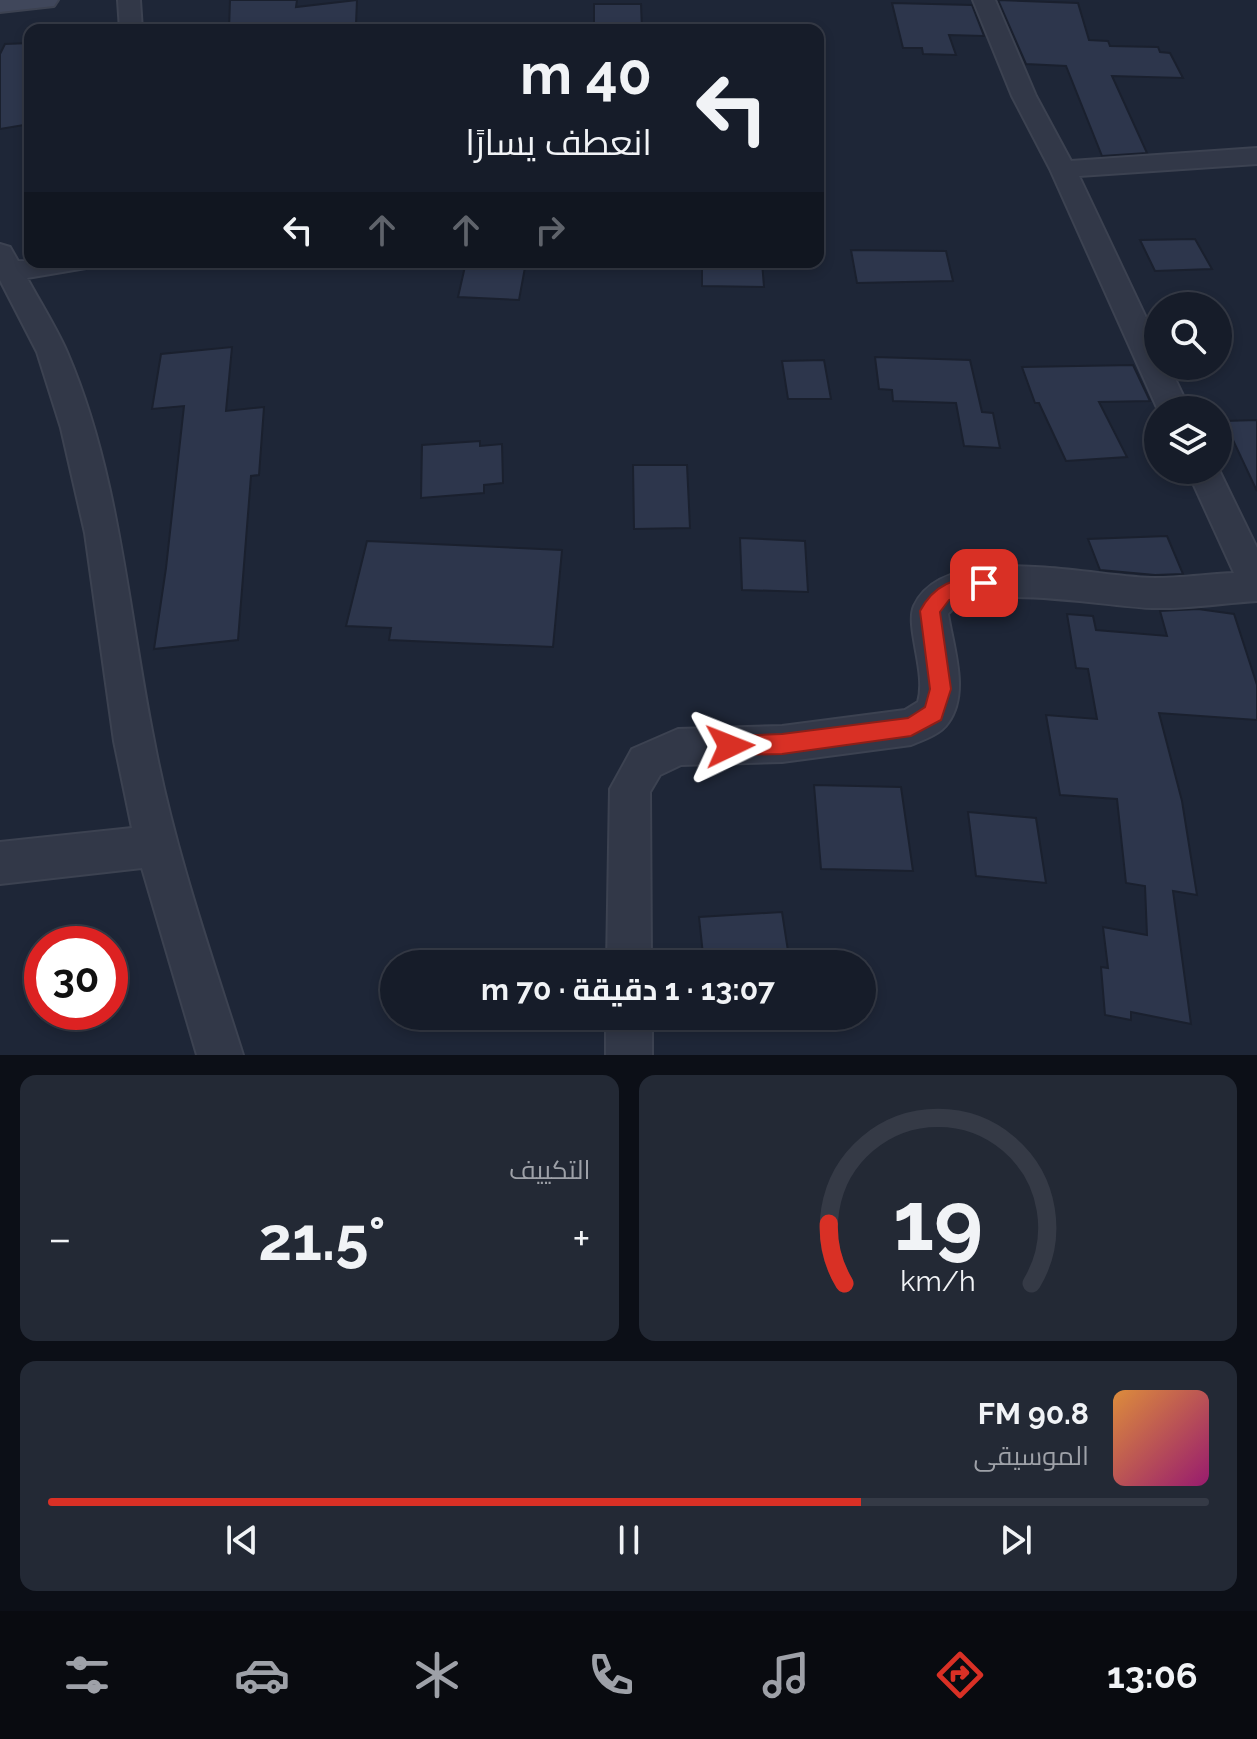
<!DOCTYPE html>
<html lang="ar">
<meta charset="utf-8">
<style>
:root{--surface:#161c29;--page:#232935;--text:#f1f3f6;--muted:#9ea1a8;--line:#353a46;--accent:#d93025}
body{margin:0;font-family:Raleway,Cairo,sans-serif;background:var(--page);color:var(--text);direction:rtl;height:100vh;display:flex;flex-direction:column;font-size:30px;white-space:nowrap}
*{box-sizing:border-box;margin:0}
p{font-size:26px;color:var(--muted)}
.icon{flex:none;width:44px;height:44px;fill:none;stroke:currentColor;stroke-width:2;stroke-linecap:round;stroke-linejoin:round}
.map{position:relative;height:1055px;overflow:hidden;direction:ltr}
.side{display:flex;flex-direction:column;gap:20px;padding:20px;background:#0c0f17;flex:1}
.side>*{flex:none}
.guide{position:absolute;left:24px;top:24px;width:800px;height:244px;border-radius:16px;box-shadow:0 4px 12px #0003,0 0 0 2px var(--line);direction:rtl;background:#161c29;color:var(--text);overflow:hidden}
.fabs{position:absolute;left:1144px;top:292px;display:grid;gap:16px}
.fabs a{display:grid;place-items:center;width:88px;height:88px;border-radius:50%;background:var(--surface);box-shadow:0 4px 12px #0003,0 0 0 2px var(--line);font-size:40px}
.speed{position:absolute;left:24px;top:926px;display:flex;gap:16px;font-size:40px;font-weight:700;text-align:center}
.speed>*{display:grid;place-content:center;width:104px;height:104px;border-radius:50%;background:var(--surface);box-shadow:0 4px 12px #0003,0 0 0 2px var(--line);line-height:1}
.speed .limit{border:12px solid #d22;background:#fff;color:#111}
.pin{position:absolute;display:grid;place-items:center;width:68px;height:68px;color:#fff;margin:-34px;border-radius:16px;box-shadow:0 4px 12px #0006}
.me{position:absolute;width:88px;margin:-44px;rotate:88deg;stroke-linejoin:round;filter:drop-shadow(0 0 6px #0008)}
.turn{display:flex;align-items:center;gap:28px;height:168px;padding:0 40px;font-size:36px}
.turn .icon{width:104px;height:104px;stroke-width:2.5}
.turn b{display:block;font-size:56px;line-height:68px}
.lanes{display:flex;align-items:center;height:76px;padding:0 40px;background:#0003;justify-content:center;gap:40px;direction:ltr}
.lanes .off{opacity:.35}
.big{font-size:60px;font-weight:700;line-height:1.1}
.side .widget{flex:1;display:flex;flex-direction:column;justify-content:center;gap:12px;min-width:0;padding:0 28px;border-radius:16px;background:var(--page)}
.side .dial{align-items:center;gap:0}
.dial svg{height:208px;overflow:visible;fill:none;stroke:var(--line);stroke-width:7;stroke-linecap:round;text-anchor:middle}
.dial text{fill:var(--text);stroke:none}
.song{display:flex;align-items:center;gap:24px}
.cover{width:96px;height:96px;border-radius:12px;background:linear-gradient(135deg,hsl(30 70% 55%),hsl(320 70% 35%))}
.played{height:8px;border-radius:4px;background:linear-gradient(90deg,var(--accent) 70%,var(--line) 70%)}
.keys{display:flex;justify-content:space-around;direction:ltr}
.heat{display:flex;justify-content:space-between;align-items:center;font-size:44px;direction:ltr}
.side .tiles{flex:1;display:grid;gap:20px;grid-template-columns:1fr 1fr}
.widget:last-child{grid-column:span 2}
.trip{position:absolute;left:380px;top:950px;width:496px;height:80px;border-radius:40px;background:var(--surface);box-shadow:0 4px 12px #0003,0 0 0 2px var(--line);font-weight:700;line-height:80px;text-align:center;direction:rtl}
.dock{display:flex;height:128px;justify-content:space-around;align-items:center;background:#090b10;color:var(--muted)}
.dock .icon{width:56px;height:56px}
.dock .active{color:var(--accent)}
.dock b{font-size:36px;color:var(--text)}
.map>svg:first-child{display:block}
.building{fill:#2d364c;stroke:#1a202e;stroke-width:2}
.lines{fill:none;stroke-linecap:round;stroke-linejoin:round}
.street-casing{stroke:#3c4251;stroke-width:4}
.secondary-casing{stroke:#3c4251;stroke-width:4}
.street{fill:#323848;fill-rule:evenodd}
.secondary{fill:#40475b;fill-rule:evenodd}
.route{fill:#d93025;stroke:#8d1f18;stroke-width:2}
</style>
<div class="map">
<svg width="1257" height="1055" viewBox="0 0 1257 1055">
<rect width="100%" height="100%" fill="#1e2637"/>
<!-- building -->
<path class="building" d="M 230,0 L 297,0 L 296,7 L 357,0 L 356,24 L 282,30 L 229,30 Z
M 998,0 L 1078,3 L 1089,40 L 1108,41 L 1110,46 L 1158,47 L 1160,52 L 1170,53 L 1183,78 L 1112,76 L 1147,153 L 1102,156 L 1066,66 L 1026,64 Z
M 892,3 L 972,5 L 984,36 L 949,35 L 956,55 L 923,54 L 922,48 L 903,48 Z
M 594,4 L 641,4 L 642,30 L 594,30 Z
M 30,43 L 30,124 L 0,129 L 0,54 L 5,44 Z
M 1195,239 L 1212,269 L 1155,271 L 1140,240 Z
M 851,250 L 946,251 L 953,281 L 857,283 Z
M 466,262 L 526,262 L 519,300 L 458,297 Z
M 702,262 L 762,262 L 764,287 L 702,286 Z
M 232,347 L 226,411 L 264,407 L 259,475 L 251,476 L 238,640 L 154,649 L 166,568 L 184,406 L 152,409 L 161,354 Z
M 875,357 L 970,360 L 982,412 L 993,413 L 1000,448 L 964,446 L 956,403 L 893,401 L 892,390 L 879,389 Z
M 824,360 L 831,399 L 788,399 L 782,361 Z
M 1133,365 L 1150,401 L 1099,402 L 1127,457 L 1066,461 L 1039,403 L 1035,403 L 1022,367 Z
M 1257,420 L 1257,491 L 1224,421 Z
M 480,441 L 480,446 L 502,444 L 503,483 L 484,485 L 484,493 L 421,498 L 422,445 Z
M 633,465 L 687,465 L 690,528 L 634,529 Z
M 1167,536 L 1183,574 L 1155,575 L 1100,570 L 1088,539 Z
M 740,538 L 805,541 L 808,592 L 742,590 Z
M 367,541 L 562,550 L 553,647 L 389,640 L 391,628 L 346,626 Z
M 1198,609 L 1234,614 L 1257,685 L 1257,720 L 1159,713 L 1182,801 L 1197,895 L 1173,891 L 1191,1024 L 1131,1012 L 1131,1020 L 1105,1015 L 1101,967 L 1108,968 L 1103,927 L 1147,935 L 1145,886 L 1126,883 L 1117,799 L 1060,795 L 1046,715 L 1097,719 L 1088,669 L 1076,668 L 1067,614 L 1093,616 L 1096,630 L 1167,636 L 1160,611 Z
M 814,785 L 901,787 L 913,871 L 821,869 Z
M 968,812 L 1036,818 L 1046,883 L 976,876 Z
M 782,912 L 790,964 L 704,964 L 699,917 Z"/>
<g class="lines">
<defs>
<path id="street" d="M 118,0 L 140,0 L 142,30 L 120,30 Z
M 973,0 L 995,0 L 1036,96 L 1071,161 L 1257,148 L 1257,164 L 1079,176 L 1158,343 L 1158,366 L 1169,366 L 1190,410 L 1158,410 L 1050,169 L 1012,96 Z
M 0,244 L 10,247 L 18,261 L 90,262 L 86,268 L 27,278 C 40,302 56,327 67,352 C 120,475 128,612 154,741 C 174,848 210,951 243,1055 L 197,1055 L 142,868 L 0,884 L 0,842 L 132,828 L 114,741 L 85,533 L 61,428 L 37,352 L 0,280 Z
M 1218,468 L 1257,548 L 1257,601 C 1223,603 1187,609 1152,608 C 1111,607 971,580 948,614 C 953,647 970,693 948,723 C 941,734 923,740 911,745 L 782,762 L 681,765 L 660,775 L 650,792 L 651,964 L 607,964 L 610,789 L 632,749 L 678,729 L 782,726 L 905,710 L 918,702 C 927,673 905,627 914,606 C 945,538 1095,578 1155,578 C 1181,578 1208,574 1234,573 L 1187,470 L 1218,470 Z
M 606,1016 L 652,1016 L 652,1055 L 606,1055 Z"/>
<path id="secondary" d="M 0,0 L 58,0 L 54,6 L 0,12 Z"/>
</defs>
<!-- street casing -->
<use href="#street" class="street-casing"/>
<!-- secondary casing -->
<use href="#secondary" class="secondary-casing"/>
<!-- street -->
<use href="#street" class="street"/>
<!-- secondary -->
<use href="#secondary" class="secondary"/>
</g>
<!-- route -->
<path class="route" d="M 984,575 L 990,577 L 993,583 L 990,588 L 949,600 L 940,612 L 951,689 L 941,720 L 911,736 L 782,754 L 730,755 L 723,753 L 719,746 L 723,739 L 730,736 L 782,734 L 908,718 L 925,707 L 930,689 L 920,611 C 934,584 955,578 984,575 Z"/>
</svg>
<div class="fabs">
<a><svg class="icon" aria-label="search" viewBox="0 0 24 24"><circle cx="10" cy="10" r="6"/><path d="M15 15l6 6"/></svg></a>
<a><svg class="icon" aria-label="layers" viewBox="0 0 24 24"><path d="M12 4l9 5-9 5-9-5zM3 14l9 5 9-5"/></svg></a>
</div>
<div class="speed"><div class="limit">30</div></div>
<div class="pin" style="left:984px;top:583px;background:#d93025"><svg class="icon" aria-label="arrive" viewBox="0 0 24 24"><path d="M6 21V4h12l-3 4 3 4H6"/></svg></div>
<svg class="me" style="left:730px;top:746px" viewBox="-20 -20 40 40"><path d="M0-17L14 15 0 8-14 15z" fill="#d93025" stroke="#fff" stroke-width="4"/></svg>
<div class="trip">13:07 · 1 دقيقة · 70 m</div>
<div class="guide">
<div class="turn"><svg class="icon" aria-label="left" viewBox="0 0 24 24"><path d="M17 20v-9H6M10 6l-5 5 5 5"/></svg><div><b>40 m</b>انعطف يسارًا</div></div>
<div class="lanes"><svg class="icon" aria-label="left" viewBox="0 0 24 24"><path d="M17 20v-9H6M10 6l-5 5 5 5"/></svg><svg class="icon off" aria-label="ahead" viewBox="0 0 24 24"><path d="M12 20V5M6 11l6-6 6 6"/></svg><svg class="icon off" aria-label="ahead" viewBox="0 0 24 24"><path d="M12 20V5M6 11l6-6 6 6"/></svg><svg class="icon off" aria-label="right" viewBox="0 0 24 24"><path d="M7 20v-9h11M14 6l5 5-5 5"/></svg></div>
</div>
</div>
<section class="side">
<div class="tiles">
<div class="widget dial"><svg viewBox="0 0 100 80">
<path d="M14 69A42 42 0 1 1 86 69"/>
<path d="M14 69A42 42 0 0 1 8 46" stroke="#d93025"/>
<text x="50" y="56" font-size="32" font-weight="700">19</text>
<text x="50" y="72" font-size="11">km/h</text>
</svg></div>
<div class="widget"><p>التكييف</p>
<div class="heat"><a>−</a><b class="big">21.5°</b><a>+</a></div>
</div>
<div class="widget">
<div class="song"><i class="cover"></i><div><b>90.8 FM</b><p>الموسيقى</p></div></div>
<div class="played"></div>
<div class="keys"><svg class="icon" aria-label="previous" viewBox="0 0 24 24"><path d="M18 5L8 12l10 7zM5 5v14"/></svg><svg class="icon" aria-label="pause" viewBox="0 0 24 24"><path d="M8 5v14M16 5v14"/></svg><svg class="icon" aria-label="next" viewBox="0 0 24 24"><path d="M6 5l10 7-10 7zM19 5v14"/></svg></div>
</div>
</div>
</section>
<nav class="dock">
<b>13:06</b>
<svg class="icon active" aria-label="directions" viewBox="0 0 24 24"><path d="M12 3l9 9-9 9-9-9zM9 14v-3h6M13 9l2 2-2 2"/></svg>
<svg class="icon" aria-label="music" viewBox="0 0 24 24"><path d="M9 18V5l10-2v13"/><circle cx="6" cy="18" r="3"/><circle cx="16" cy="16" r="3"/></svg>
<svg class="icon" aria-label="phone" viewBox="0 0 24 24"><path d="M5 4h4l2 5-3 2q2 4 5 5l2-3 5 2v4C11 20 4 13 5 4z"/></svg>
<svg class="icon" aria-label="climate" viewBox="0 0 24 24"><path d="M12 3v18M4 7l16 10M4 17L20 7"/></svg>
<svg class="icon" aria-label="car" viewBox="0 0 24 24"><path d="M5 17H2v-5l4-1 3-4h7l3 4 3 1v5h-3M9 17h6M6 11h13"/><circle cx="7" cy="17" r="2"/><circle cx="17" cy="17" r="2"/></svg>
<svg class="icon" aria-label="filters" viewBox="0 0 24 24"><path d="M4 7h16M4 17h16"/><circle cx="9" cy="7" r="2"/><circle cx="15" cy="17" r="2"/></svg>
</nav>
